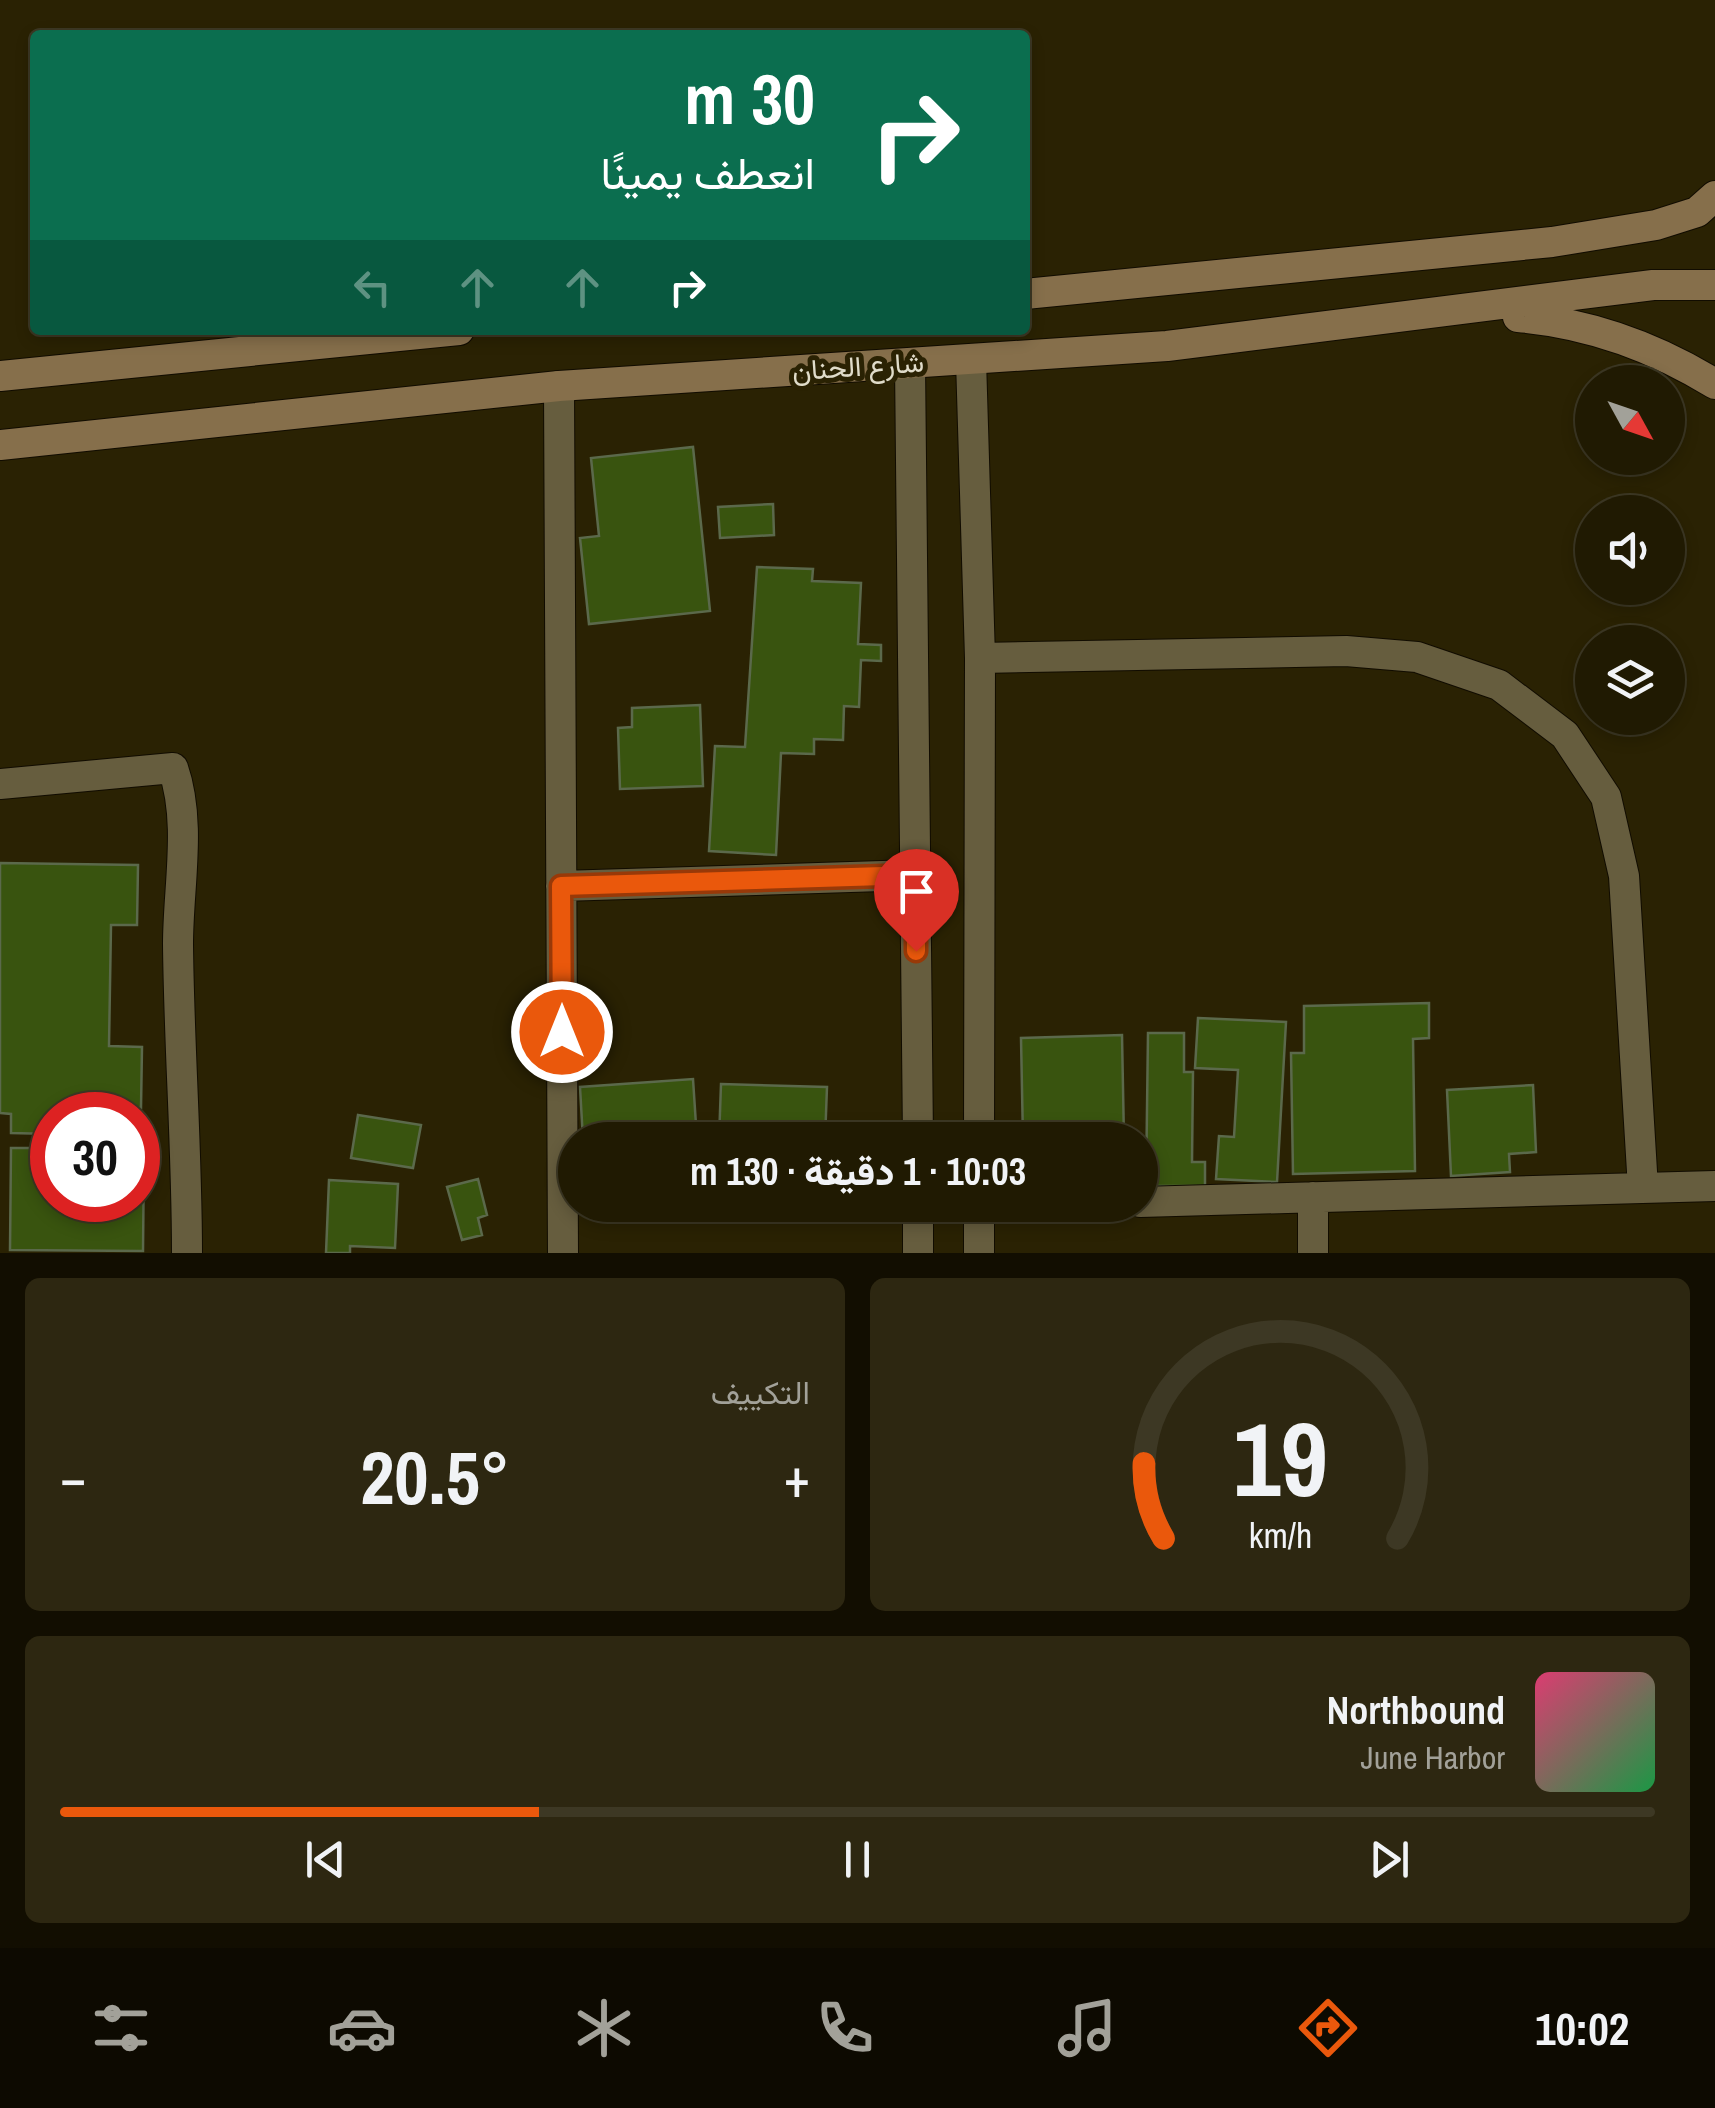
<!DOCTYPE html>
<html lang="ar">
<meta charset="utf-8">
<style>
:root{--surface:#201a02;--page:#2d2711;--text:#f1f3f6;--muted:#a2a199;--line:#3d3824;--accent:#ea580c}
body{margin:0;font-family:"Archivo Narrow",Vazirmatn,sans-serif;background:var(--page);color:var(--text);direction:rtl;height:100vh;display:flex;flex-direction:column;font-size:38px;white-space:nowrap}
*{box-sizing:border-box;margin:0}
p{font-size:32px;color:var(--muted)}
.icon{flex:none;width:55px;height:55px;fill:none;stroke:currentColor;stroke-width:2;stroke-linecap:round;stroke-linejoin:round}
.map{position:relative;height:1253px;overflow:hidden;direction:ltr}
.drawer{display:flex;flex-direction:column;gap:25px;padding:25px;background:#120e01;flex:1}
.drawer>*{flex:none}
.banner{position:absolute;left:30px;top:30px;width:1000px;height:305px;border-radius:10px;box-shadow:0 5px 15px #0003,0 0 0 2px var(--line);direction:rtl;background:#0b6e4f;color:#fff;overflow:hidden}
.needle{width:65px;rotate:130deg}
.tools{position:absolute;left:1575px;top:365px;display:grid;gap:20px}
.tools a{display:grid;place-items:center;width:110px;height:110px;border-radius:50%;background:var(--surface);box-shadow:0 5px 15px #0003,0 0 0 2px var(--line);font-size:50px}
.speed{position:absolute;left:30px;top:1092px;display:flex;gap:20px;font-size:50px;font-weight:700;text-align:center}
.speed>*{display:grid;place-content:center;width:130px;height:130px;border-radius:50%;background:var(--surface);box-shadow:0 5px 15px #0003,0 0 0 2px var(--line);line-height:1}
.speed .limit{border:15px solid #d22;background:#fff;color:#111}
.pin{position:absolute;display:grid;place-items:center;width:85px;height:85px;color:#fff;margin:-102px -42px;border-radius:50% 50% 50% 0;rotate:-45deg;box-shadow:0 0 10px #0007}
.pin .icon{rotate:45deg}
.me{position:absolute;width:110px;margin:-55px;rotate:0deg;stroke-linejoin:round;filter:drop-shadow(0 0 8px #0008)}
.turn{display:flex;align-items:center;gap:35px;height:210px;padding:0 50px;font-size:45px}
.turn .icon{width:130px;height:130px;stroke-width:2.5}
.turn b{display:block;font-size:70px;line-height:85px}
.lanes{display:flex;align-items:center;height:95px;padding:0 50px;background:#0003;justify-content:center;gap:50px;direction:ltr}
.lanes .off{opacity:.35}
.big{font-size:75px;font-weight:800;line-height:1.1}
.drawer .widget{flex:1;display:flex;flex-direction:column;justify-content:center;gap:15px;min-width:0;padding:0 35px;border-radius:15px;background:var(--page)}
.drawer .dial{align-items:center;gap:0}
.dial svg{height:260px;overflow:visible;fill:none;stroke:var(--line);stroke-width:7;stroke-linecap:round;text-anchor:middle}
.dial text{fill:var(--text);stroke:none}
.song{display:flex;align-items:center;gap:30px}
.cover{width:120px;height:120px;border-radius:15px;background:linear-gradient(135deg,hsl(340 70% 55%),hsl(140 70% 35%))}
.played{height:10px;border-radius:5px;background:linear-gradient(90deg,var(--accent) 30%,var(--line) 30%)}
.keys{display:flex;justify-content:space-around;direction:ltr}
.heat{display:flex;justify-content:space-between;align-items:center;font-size:55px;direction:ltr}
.drawer .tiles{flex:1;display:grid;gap:25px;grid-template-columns:1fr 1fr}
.widget:last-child{grid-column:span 2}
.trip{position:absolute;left:558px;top:1122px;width:600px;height:100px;border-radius:50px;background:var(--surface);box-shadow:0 5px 15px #0003,0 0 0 2px var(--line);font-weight:800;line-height:100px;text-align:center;direction:rtl}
.dock{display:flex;height:160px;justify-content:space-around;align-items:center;background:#0d0a01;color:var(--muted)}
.dock .icon{width:70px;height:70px}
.dock .active{color:var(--accent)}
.dock b{font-size:45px;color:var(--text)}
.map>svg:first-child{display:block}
.building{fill:#39540f;stroke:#5b694b;stroke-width:2.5}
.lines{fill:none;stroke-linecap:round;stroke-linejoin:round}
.street-casing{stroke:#110c00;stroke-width:32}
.secondary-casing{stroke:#110c00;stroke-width:32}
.street{stroke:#665d3e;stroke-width:30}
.secondary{stroke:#866f4b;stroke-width:30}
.route-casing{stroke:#983908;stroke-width:25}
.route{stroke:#ea580c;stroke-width:18}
.labels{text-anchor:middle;stroke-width:10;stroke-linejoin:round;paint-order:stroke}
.street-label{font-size:28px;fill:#e0dcca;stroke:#2a2203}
</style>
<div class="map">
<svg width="1715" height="1253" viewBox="0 0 1715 1253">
<rect width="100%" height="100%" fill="#2a2203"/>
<!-- building -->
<path class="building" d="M 693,447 L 710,611 L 589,624 L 580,538 L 599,536 L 591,458 Z
M 773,504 L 774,535 L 720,538 L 718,507 Z
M 757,567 L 813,569 L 812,581 L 861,583 L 858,644 L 881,645 L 881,661 L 861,660 L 859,707 L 844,706 L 843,740 L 814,739 L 814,754 L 781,753 L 776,855 L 709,851 L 715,746 L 745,747 Z
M 700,705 L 703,786 L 620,789 L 618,728 L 632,727 L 632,708 Z
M 0,863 L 138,865 L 137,925 L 111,925 L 109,1046 L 142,1047 L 141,1108 L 115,1108 L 115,1115 L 52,1115 L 52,1134 L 11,1133 L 11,1114 L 0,1113 Z
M 1429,1003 L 1429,1038 L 1413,1039 L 1415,1171 L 1293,1174 L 1291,1053 L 1304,1053 L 1304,1006 Z
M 1198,1018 L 1286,1022 L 1277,1182 L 1216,1179 L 1219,1136 L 1234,1137 L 1238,1070 L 1195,1068 Z
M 1148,1033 L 1184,1033 L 1184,1072 L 1193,1072 L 1192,1162 L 1205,1162 L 1205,1186 L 1146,1186 Z
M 1122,1035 L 1124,1140 L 1023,1140 L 1021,1038 Z
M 693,1079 L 697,1140 L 583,1140 L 580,1087 Z
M 721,1084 L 827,1087 L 825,1140 L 719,1140 Z
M 1533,1085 L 1536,1152 L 1509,1154 L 1510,1172 L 1451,1176 L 1447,1090 Z
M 358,1115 L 421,1125 L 413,1168 L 351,1158 Z
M 11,1148 L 52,1148 L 52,1200 L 138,1200 L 138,1148 L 144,1148 L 143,1251 L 10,1250 Z
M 478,1179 L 487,1215 L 478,1218 L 482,1235 L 462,1240 L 447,1187 Z
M 329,1180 L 398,1184 L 395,1248 L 350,1246 L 350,1253 L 326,1253 Z"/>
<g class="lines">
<defs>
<path id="street" d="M 971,360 L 980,658 L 979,1140
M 910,363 L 918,1140
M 559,386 L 563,1253
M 980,658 L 1346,651 L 1417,657 L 1499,685 L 1565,735 L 1606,797 L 1624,876 L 1643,1188
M 0,784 L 173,768 C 192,823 178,887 178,944 C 179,1047 187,1150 187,1253
M 561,886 L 915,875
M 1140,1202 L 1715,1186
M 918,1205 L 918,1253
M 979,1206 L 1021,1205
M 979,1253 L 979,1205
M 1313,1253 L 1313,1197"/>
<path id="secondary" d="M 1025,294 L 1552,242 L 1656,225 L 1697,212 L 1715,196
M 1518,317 C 1588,323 1655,347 1715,384
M 0,376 L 459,330
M 0,445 L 559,386 L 1167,346 L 1653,285 L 1715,285"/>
</defs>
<!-- street casing -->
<use href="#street" class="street-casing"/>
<!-- secondary casing -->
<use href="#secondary" class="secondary-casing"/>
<!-- street -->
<use href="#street" class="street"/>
<!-- secondary -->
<use href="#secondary" class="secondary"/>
</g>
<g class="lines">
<defs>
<path id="route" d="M 562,1032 L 561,886 L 916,875 L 916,951"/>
</defs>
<!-- route casing -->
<use href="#route" class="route-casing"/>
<!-- route -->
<use href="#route" class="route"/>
</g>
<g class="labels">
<!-- street labels -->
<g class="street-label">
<text transform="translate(858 366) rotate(-4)" y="10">شارع الحنان</text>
</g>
</g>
</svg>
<div class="tools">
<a><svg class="needle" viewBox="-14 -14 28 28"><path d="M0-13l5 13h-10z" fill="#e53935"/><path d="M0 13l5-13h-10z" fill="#a2a199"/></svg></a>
<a><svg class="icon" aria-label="sound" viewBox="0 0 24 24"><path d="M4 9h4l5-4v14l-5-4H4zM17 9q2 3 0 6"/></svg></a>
<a><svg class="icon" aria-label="layers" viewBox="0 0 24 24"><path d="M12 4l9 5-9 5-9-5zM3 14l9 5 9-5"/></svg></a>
</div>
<div class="speed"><div class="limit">30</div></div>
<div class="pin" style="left:916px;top:951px;background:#d93025"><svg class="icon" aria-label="arrive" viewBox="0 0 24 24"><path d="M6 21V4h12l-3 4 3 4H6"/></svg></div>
<svg class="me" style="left:562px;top:1032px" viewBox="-20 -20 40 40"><circle r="17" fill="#ea580c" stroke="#fff" stroke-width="3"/><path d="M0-11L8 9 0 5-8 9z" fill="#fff"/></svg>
<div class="trip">10:03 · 1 دقيقة · 130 m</div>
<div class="banner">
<div class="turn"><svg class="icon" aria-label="right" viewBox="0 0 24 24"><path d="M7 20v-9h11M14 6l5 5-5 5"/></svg><div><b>30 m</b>انعطف يمينًا</div></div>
<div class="lanes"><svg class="icon off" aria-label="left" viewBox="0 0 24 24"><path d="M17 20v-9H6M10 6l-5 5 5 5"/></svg><svg class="icon off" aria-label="ahead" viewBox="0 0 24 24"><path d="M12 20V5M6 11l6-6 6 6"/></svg><svg class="icon off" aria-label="ahead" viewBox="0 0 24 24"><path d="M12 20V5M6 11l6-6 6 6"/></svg><svg class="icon" aria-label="right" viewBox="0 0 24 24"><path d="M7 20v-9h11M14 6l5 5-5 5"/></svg></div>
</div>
</div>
<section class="drawer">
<div class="tiles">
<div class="widget dial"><svg viewBox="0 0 100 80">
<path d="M14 69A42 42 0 1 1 86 69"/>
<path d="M14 69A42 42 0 0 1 8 46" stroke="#ea580c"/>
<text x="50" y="56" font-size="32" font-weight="700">19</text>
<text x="50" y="72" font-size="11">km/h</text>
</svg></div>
<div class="widget"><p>التكييف</p>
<div class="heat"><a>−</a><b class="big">20.5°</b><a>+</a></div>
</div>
<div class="widget">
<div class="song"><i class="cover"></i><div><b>Northbound</b><p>June Harbor</p></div></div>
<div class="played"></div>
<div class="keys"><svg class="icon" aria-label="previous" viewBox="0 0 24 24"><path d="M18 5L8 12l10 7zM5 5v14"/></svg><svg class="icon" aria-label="pause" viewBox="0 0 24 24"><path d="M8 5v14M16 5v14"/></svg><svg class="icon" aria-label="next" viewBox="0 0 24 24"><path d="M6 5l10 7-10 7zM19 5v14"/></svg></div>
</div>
</div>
</section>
<nav class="dock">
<b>10:02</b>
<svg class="icon active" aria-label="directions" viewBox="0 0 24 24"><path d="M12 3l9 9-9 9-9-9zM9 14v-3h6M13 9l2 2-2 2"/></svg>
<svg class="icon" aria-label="music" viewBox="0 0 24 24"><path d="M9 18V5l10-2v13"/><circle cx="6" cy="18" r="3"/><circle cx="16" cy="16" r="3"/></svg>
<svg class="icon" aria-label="phone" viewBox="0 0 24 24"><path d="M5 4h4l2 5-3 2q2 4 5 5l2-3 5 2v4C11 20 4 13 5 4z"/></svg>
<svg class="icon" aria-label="climate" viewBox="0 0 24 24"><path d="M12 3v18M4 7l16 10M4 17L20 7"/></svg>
<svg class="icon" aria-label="car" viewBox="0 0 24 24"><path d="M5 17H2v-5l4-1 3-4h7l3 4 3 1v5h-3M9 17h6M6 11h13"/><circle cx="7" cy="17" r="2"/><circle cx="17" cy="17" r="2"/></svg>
<svg class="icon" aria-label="filters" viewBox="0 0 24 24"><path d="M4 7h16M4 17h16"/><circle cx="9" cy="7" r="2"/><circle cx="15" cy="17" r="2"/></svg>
</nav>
